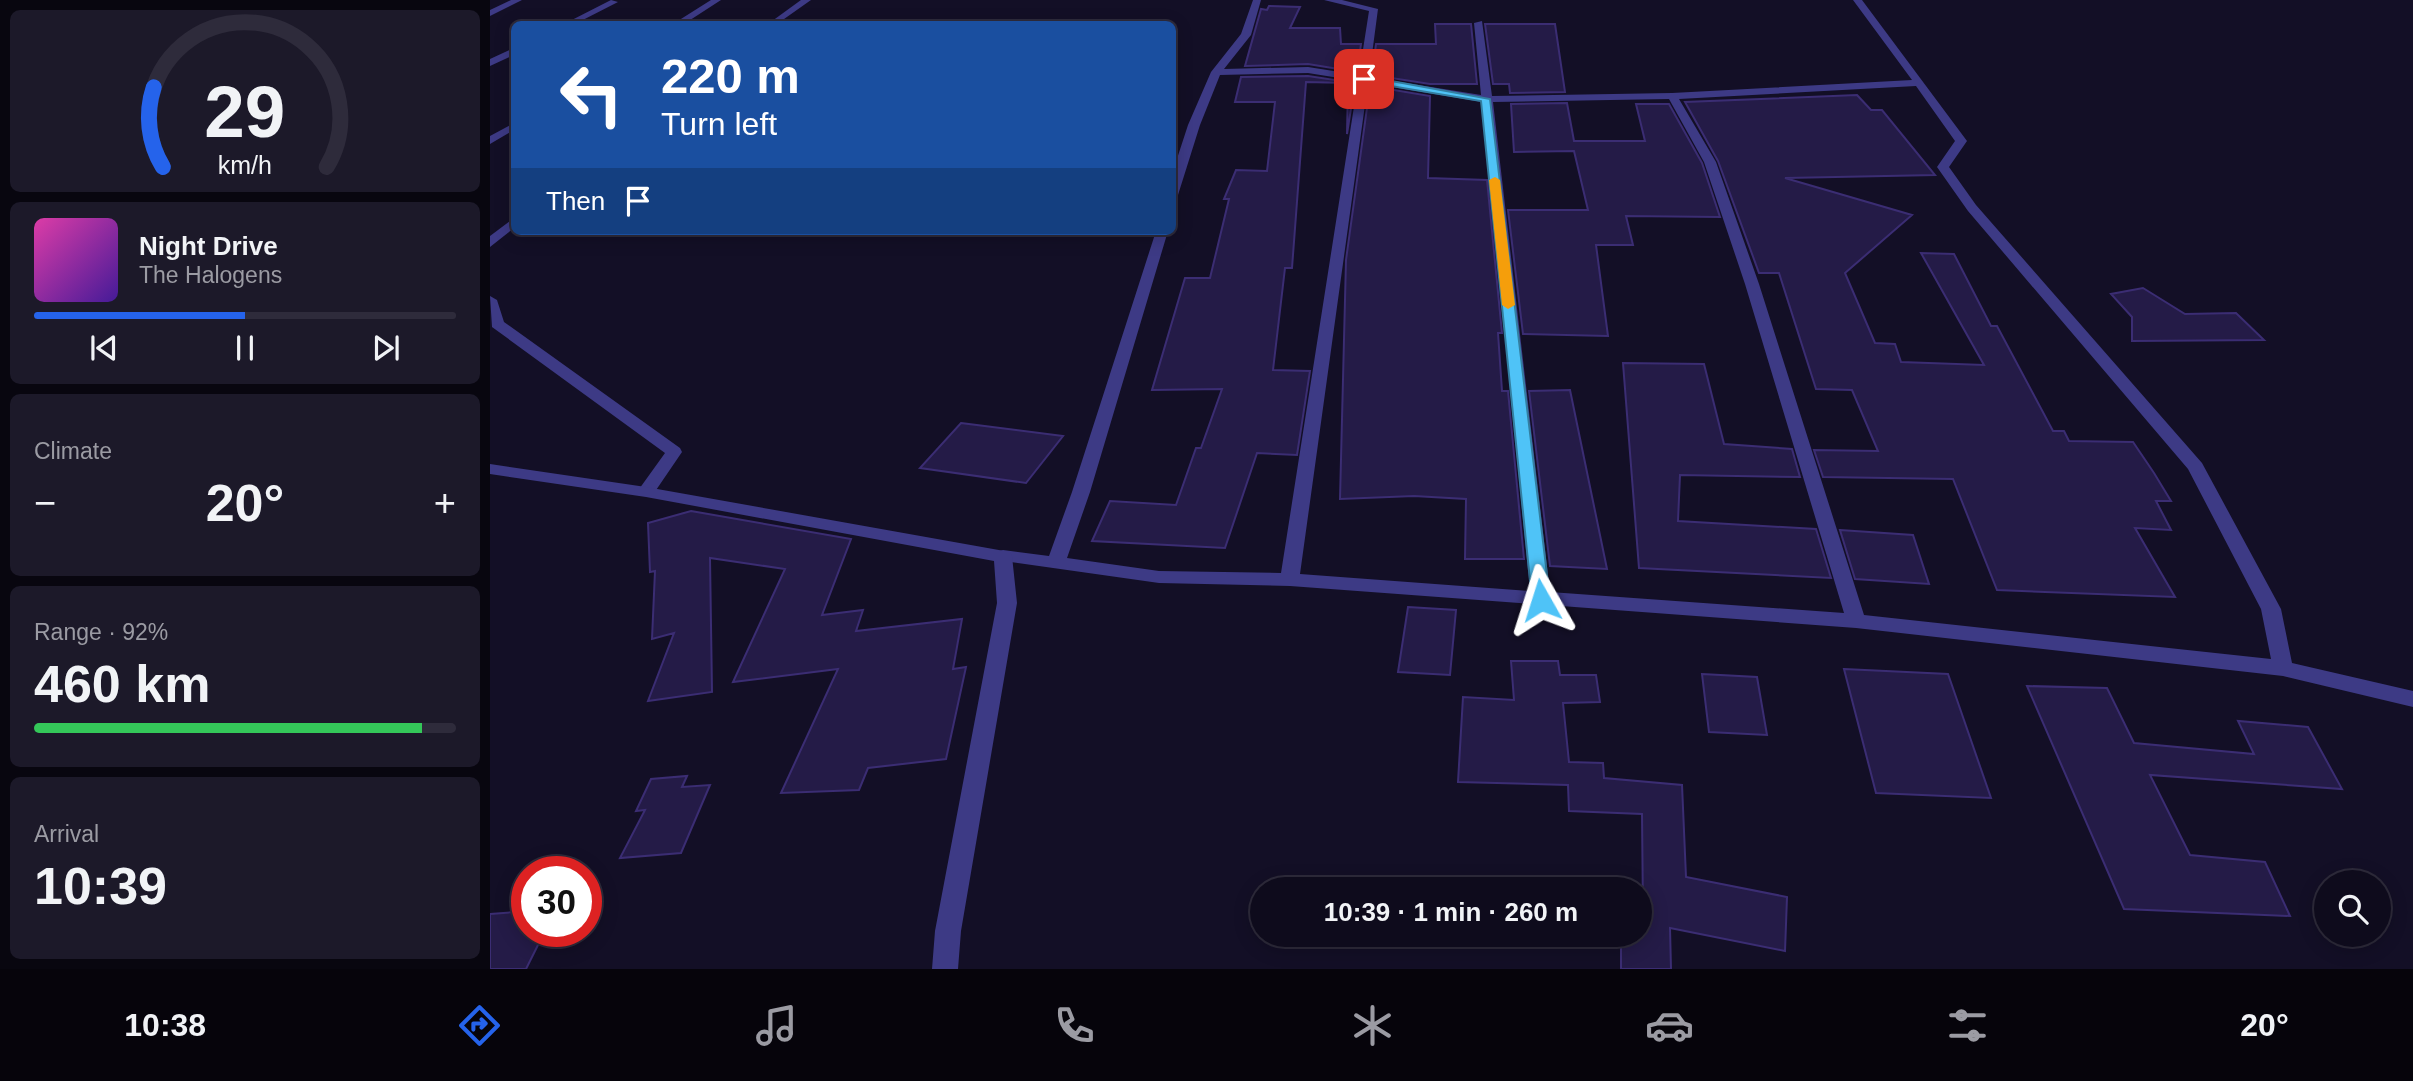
<!DOCTYPE html>
<meta charset="utf-8">
<style>
:root{--surface:#0e0b1c;--page:#1c1929;--text:#f1f3f6;--muted:#9b9ba3;--line:#2e2b3b;--accent:#2563eb}
body{margin:0;font-family:Arial,sans-serif;background:var(--page);color:var(--text);height:100vh;display:flex;flex-direction:column;font-size:26px;white-space:nowrap}
*{box-sizing:border-box;margin:0}
p{font-size:23px;color:var(--muted)}
.icon{flex:none;width:38px;height:38px;fill:none;stroke:currentColor;stroke-width:2;stroke-linecap:round;stroke-linejoin:round}
.map{position:relative;flex:1;overflow:hidden}
.panel{display:flex;flex-direction:column;gap:10px;padding:10px;background:#08060f;width:490px}
.panel>*{flex:none}
.guide{position:absolute;left:21px;top:21px;width:665px;height:214px;border-radius:10px;box-shadow:0 4px 18px #0003,0 0 0 2px var(--line);background:#1a4fa0;color:#fff;overflow:hidden}
.tools{position:absolute;left:1824px;top:870px;display:grid;gap:14px}
.tools a{display:grid;place-items:center;width:77px;height:77px;border-radius:50%;background:var(--surface);box-shadow:0 4px 18px #0003,0 0 0 2px var(--line);font-size:35px}
.speed{position:absolute;left:21px;top:856px;display:flex;gap:14px;font-size:35px;font-weight:700;text-align:center}
.speed>*{display:grid;place-content:center;width:91px;height:91px;border-radius:50%;background:var(--surface);box-shadow:0 4px 18px #0003,0 0 0 2px var(--line);line-height:1}
.speed .limit{border:10px solid #d22;background:#fff;color:#111}
.pin{position:absolute;display:grid;place-items:center;width:60px;height:60px;color:#fff;margin:-30px;border-radius:14px;box-shadow:0 4px 10px #0006}
.me{position:absolute;width:77px;margin:-38px;rotate:354deg;stroke-linejoin:round;filter:drop-shadow(0 0 5px #0008)}
.turn{display:flex;align-items:center;gap:24px;height:147px;padding:0 35px;font-size:32px}
.turn .icon{width:91px;height:91px;stroke-width:2.5}
.turn b{display:block;font-size:49px;line-height:60px}
.then{display:flex;align-items:center;height:66px;padding:0 35px;background:#0003;gap:14px;font-size:26px}
.big{font-size:52px;font-weight:700;line-height:1.1}
.panel .card{flex:1;display:flex;flex-direction:column;justify-content:center;gap:10px;min-width:0;padding:0 24px;border-radius:10px;background:var(--page)}
.panel .dial{align-items:center;gap:0}
.dial svg{height:182px;overflow:visible;fill:none;stroke:var(--line);stroke-width:7;stroke-linecap:round;text-anchor:middle}
.dial text{fill:var(--text);stroke:none}
.song{display:flex;align-items:center;gap:21px}
.cover{width:84px;height:84px;border-radius:10px;background:linear-gradient(135deg,hsl(320 70% 55%),hsl(260 70% 35%))}
.played{height:7px;border-radius:4px;background:linear-gradient(90deg,var(--accent) 50%,var(--line) 50%)}
.keys{display:flex;justify-content:space-around;direction:ltr}
.heat{display:flex;justify-content:space-between;align-items:center;font-size:38px;direction:ltr}
.charge{height:10px;border-radius:5px;background:linear-gradient(90deg,#34c759 92%,var(--line) 0)}
.trip{position:absolute;left:760px;top:877px;width:402px;height:70px;border-radius:35px;background:var(--surface);box-shadow:0 4px 18px #0003,0 0 0 2px var(--line);font-weight:700;line-height:70px;text-align:center}
.tabs{display:flex;height:112px;justify-content:space-around;align-items:center;background:#06040b;color:var(--muted)}
.tabs .icon{width:49px;height:49px}
.tabs .current{color:var(--accent)}
.tabs b{font-size:32px;color:var(--text)}
main{display:flex;flex:1;min-height:0}
.map>svg:first-child{display:block}
.building{fill:#241b47;stroke:#3b2d73;stroke-width:2}
.lines{fill:none;stroke-linecap:round;stroke-linejoin:round}
.minor{fill:#3d3a85;fill-rule:evenodd}
.tertiary{fill:#3d3a85;fill-rule:evenodd}
.route{fill:#4fc3f7;stroke:#337fa1;stroke-width:2}
.slow{fill:#f59e0b}
</style>
<main>
<section class="panel">
<div class="card dial"><svg viewBox="0 0 100 80">
<path d="M14 69A42 42 0 1 1 86 69"/>
<path d="M14 69A42 42 0 0 1 10 34" stroke="#2563eb"/>
<text x="50" y="56" font-size="32" font-weight="700">29</text>
<text x="50" y="72" font-size="11">km/h</text>
</svg></div>
<div class="card">
<div class="song"><i class="cover"></i><div><b>Night Drive</b><p>The Halogens</p></div></div>
<div class="played"></div>
<div class="keys"><svg class="icon" aria-label="previous" viewBox="0 0 24 24"><path d="M18 5L8 12l10 7zM5 5v14"/></svg><svg class="icon" aria-label="pause" viewBox="0 0 24 24"><path d="M8 5v14M16 5v14"/></svg><svg class="icon" aria-label="next" viewBox="0 0 24 24"><path d="M6 5l10 7-10 7zM19 5v14"/></svg></div>
</div>
<div class="card"><p>Climate</p>
<div class="heat"><a>−</a><b class="big">20°</b><a>+</a></div>
</div>
<div class="card"><p>Range · 92%</p><b class="big">460 km</b><div class="charge"></div></div>
<div class="card"><p>Arrival</p><b class="big">10:39</b></div>
</section>
<div class="map">
<svg width="1923" height="969" viewBox="0 0 1923 969">
<rect width="100%" height="100%" fill="#130f26"/>
<!-- building -->
<path class="building" d="M 779,6 L 810,7 L 800,28 L 850,28 L 851,44 L 871,44 L 867,72 L 818,64 L 755,66 L 771,9 L 777,10 Z
M 945,24 L 981,24 L 987,84 L 940,84 L 882,75 L 886,44 L 946,44 Z
M 995,24 L 1065,24 L 1075,92 L 1020,93 L 1019,84 L 1003,84 Z
M 818,76 L 865,83 L 857,134 L 858,83 L 816,82 L 802,268 L 795,268 L 783,370 L 820,371 L 807,455 L 767,453 L 735,548 L 602,541 L 620,501 L 686,505 L 706,448 L 711,448 L 732,389 L 662,390 L 695,278 L 720,278 L 739,199 L 734,199 L 746,170 L 777,171 L 785,102 L 745,102 L 751,77 Z
M 880,86 L 940,96 L 938,178 L 997,180 L 1012,333 L 1008,333 L 1012,391 L 1018,391 L 1034,559 L 975,559 L 976,499 L 924,496 L 850,499 L 856,260 Z
M 1367,95 L 1381,110 L 1392,110 L 1445,175 L 1295,178 L 1422,215 L 1355,273 L 1385,343 L 1405,344 L 1411,362 L 1494,365 L 1431,253 L 1464,254 L 1501,326 L 1507,326 L 1563,431 L 1574,431 L 1579,441 L 1643,442 L 1664,473 L 1681,501 L 1666,501 L 1681,530 L 1645,528 L 1685,597 L 1507,590 L 1463,479 L 1333,477 L 1324,450 L 1388,451 L 1362,390 L 1326,389 L 1289,273 L 1269,273 L 1228,161 L 1195,102 Z
M 1077,103 L 1084,141 L 1155,141 L 1146,104 L 1179,104 L 1212,163 L 1230,217 L 1136,216 L 1143,245 L 1106,245 L 1118,336 L 1033,334 L 1018,210 L 1098,210 L 1084,151 L 1024,152 L 1021,104 Z
M 1653,288 L 1695,314 L 1746,313 L 1774,340 L 1642,341 L 1642,317 L 1621,294 Z
M 1133,363 L 1214,364 L 1234,444 L 1302,449 L 1310,477 L 1190,475 L 1188,521 L 1326,529 L 1341,578 L 1149,568 Z
M 1080,390 L 1117,569 L 1060,566 L 1039,391 Z
M 471,423 L 573,436 L 536,483 L 430,468 Z
M 201,511 L 361,539 L 332,615 L 373,610 L 366,631 L 472,619 L 463,669 L 476,667 L 456,759 L 378,768 L 369,790 L 291,793 L 348,669 L 243,682 L 295,569 L 220,558 L 222,692 L 158,701 L 184,633 L 162,639 L 165,571 L 160,572 L 158,523 Z
M 1350,530 L 1423,535 L 1439,584 L 1365,579 Z
M 918,607 L 966,610 L 960,675 L 908,672 Z
M 1021,661 L 1068,661 L 1070,675 L 1106,675 L 1110,702 L 1073,703 L 1079,762 L 1113,763 L 1114,778 L 1192,785 L 1196,877 L 1297,897 L 1295,951 L 1180,928 L 1181,969 L 1131,969 L 1131,934 L 1150,934 L 1150,912 L 1153,913 L 1152,814 L 1079,811 L 1078,785 L 968,782 L 973,697 L 1024,700 Z
M 1354,669 L 1458,674 L 1501,798 L 1386,793 Z
M 1212,674 L 1267,677 L 1277,735 L 1219,732 Z
M 1537,686 L 1617,688 L 1644,743 L 1764,754 L 1748,721 L 1818,727 L 1852,789 L 1660,775 L 1700,855 L 1775,862 L 1800,916 L 1634,909 Z
M 197,776 L 192,787 L 220,785 L 191,853 L 130,858 L 155,810 L 146,811 L 161,779 Z
M 37,911 L 37,931 L 55,931 L 36,969 L 0,969 L 0,914 Z"/>
<g class="lines">
<!-- minor -->
<path class="minor" d="M 21,0 L 32,0 L 0,16 L 0,10 Z
M 121,0 L 128,2 L 85,24 L 74,24 Z
M 221,0 L 231,0 L 194,24 L 183,24 Z
M 311,0 L 321,0 L 287,24 L 278,24 Z
M 763,0 L 771,0 L 761,35 L 734,69 L 818,67 L 869,75 L 879,11 L 834,0 L 852,0 L 888,9 L 879,77 L 991,95 L 984,23 L 992,21 L 1002,96 L 1182,93 L 1422,80 L 1363,0 L 1372,0 L 1477,141 L 1459,167 L 1486,205 L 1712,463 L 1791,609 L 1802,663 L 1923,691 L 1923,707 L 1793,676 L 1366,628 L 800,586 L 669,583 L 506,560 L 504,556 L 506,552 L 513,550 L 559,556 L 582,492 L 666,231 L 678,231 L 600,492 L 577,558 L 669,571 L 791,573 L 868,81 L 818,73 L 730,75 L 710,125 L 688,195 L 682,199 L 682,174 L 698,125 L 721,72 L 751,34 ZM 878,83 L 992,102 L 1040,591 L 810,574 ZM 1426,86 L 1465,141 L 1447,167 L 1478,211 L 1698,469 L 1771,609 L 1781,659 L 1374,615 L 1269,284 L 1226,162 L 1189,99 ZM 1179,99 L 1214,162 L 1255,284 L 1354,613 L 1060,592 L 1003,102 Z
M 24,48 L 24,55 L 0,66 L 0,59 Z
M 24,123 L 24,130 L 0,144 L 0,136 Z
M 24,218 L 24,228 L 0,247 L 0,236 Z
M 0,296 L 7,300 L 14,322 L 190,448 L 192,452 L 162,496 L 150,496 L 147,492 L 175,453 L 2,327 Z"/>
<!-- tertiary -->
<path class="tertiary" d="M 0,464 L 156,487 L 520,552 L 522,556 L 527,603 L 471,931 L 468,969 L 442,969 L 445,931 L 507,603 L 504,561 L 156,497 L 0,474 Z"/>
</g>
<!-- route -->
<path class="route" d="M 874,76 L 1000,99 L 1060,600 L 1057,604 L 1051,606 L 1042,600 L 991,101 L 871,81 L 871,77 Z"/>
<!-- slow -->
<path class="slow" d="M 1005,177 L 1010,180 L 1025,305 L 1018,309 L 1012,305 L 999,180 Z"/>
</svg>
<div class="tools">
<a><svg class="icon" aria-label="search" viewBox="0 0 24 24"><circle cx="10" cy="10" r="6"/><path d="M15 15l6 6"/></svg></a>
</div>
<div class="speed"><div class="limit">30</div></div>
<div class="pin" style="left:874px;top:79px;background:#d93025"><svg class="icon" aria-label="arrive" viewBox="0 0 24 24"><path d="M6 21V4h12l-3 4 3 4H6"/></svg></div>
<svg class="me" style="left:1051px;top:600px" viewBox="-20 -20 40 40"><path d="M0-17L14 15 0 8-14 15z" fill="#4fc3f7" stroke="#fff" stroke-width="4"/></svg>
<div class="trip">10:39 · 1 min · 260 m</div>
<div class="guide">
<div class="turn"><svg class="icon" aria-label="left" viewBox="0 0 24 24"><path d="M17 20v-9H6M10 6l-5 5 5 5"/></svg><div><b>220 m</b>Turn left</div></div>
<div class="then">Then<svg class="icon" aria-label="arrive" viewBox="0 0 24 24"><path d="M6 21V4h12l-3 4 3 4H6"/></svg></div>
</div>
</div>
</main>
<nav class="tabs">
<b>10:38</b>
<svg class="icon current" aria-label="directions" viewBox="0 0 24 24"><path d="M12 3l9 9-9 9-9-9zM9 14v-3h6M13 9l2 2-2 2"/></svg>
<svg class="icon" aria-label="music" viewBox="0 0 24 24"><path d="M9 18V5l10-2v13"/><circle cx="6" cy="18" r="3"/><circle cx="16" cy="16" r="3"/></svg>
<svg class="icon" aria-label="phone" viewBox="0 0 24 24"><path d="M5 4h4l2 5-3 2q2 4 5 5l2-3 5 2v4C11 20 4 13 5 4z"/></svg>
<svg class="icon" aria-label="climate" viewBox="0 0 24 24"><path d="M12 3v18M4 7l16 10M4 17L20 7"/></svg>
<svg class="icon" aria-label="car" viewBox="0 0 24 24"><path d="M5 17H2v-5l4-1 3-4h7l3 4 3 1v5h-3M9 17h6M6 11h13"/><circle cx="7" cy="17" r="2"/><circle cx="17" cy="17" r="2"/></svg>
<svg class="icon" aria-label="filters" viewBox="0 0 24 24"><path d="M4 7h16M4 17h16"/><circle cx="9" cy="7" r="2"/><circle cx="15" cy="17" r="2"/></svg>
<b>20°</b>
</nav>
